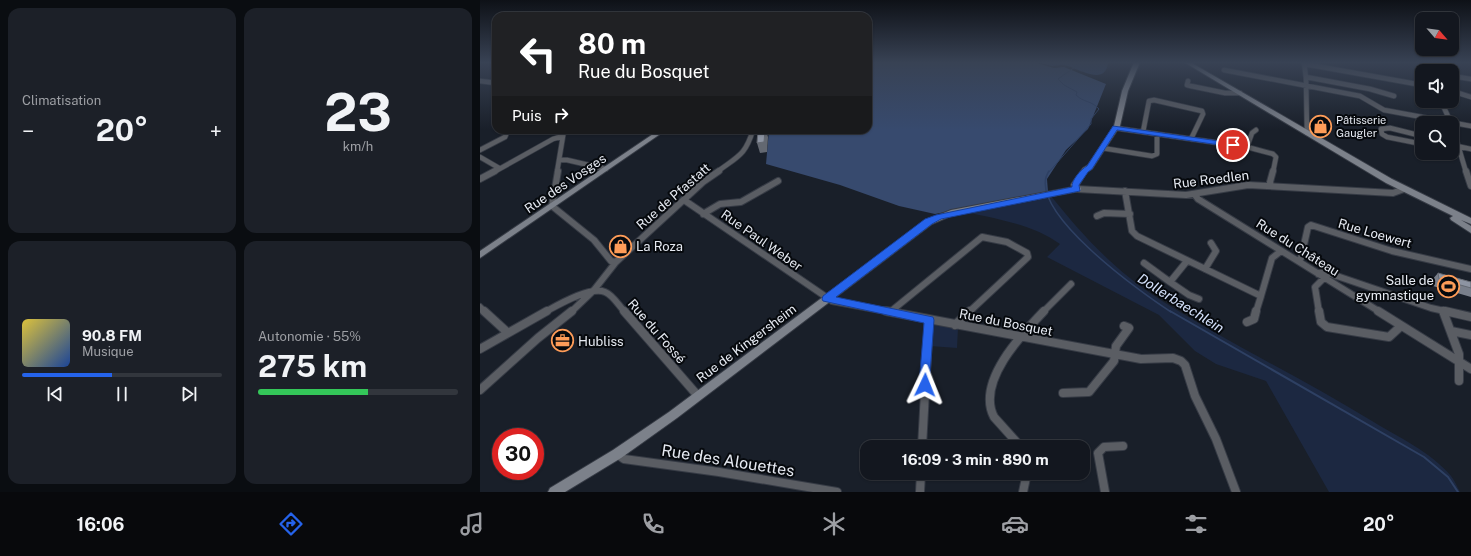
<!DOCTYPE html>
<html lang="fr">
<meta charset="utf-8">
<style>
:root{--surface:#13171f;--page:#1c2028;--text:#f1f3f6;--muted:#9d9fa4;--line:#32363d;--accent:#2563eb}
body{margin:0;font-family:"Public Sans",sans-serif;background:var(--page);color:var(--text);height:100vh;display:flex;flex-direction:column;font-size:15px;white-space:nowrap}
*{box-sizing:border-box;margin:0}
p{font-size:13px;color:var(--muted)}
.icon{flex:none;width:22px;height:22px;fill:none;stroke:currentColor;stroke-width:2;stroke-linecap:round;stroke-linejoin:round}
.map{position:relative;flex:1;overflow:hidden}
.side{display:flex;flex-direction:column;gap:8px;padding:8px;background:#0a0d11;width:480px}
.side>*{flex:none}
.hud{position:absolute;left:12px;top:12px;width:380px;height:122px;border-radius:12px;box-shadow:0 1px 3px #0004,0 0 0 1px var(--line);background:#202124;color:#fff;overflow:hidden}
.needle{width:26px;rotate:118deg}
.buttons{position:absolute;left:935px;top:12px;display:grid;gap:8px}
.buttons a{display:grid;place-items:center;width:44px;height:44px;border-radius:8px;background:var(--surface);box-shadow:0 1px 3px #0004,0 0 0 1px var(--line);font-size:20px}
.speed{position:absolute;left:12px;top:428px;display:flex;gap:8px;font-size:20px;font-weight:700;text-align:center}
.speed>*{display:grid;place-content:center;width:52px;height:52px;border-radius:50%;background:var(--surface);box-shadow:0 1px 3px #0004,0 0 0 1px var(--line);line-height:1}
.speed .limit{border:6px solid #d22;background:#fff;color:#111}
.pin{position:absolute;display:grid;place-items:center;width:34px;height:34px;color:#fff;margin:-17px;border:2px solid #fff;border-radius:50%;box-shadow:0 1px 4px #0007}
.me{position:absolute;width:44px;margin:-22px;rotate:2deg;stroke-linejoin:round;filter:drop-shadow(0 0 3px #0008)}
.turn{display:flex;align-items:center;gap:14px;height:84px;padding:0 20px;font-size:18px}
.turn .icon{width:52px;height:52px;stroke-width:2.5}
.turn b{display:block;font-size:28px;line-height:34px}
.then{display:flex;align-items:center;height:38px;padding:0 20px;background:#0003;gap:8px;font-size:15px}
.big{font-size:30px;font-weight:700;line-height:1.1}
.side .card{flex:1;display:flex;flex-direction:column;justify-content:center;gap:6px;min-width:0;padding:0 14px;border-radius:12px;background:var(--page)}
.side .dial{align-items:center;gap:0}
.dial b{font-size:52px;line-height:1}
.song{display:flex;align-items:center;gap:12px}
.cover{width:48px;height:48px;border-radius:6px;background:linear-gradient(135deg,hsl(50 70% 55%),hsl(220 70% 35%))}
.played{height:4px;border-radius:2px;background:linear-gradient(90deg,var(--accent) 45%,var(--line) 45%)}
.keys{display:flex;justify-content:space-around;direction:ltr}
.heat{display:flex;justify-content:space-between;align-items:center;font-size:22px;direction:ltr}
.charge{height:6px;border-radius:3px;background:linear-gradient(90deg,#34c759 55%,var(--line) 0)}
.side .tiles{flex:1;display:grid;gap:8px;grid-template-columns:repeat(2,1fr)}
.trip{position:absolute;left:380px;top:440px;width:230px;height:40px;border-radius:12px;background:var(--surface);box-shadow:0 1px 3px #0004,0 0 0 1px var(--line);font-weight:700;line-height:40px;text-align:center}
.tab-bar{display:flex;height:64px;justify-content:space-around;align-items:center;background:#08090c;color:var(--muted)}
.tab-bar .icon{width:28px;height:28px}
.tab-bar .on{color:var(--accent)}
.tab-bar b{font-size:18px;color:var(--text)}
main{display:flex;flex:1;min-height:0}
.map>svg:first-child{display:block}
.green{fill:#1c2841}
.forest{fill:#374a6e}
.water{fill:#2e4063}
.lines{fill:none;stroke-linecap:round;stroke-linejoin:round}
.stream-far2{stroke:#2e4063;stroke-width:1}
.stream-far1{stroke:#2e4063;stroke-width:1.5}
.stream{stroke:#2e4063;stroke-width:2}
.street-far2-casing{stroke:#363b45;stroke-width:6}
.street-far1-casing{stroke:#363b45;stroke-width:8}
.street-casing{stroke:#363b45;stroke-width:10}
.secondary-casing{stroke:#363b45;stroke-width:2}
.street-far2{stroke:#5a5d63;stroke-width:4.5}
.street-far1{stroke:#5a5d63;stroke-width:6}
.street{stroke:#5a5d63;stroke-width:8}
.secondary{fill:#7c818a;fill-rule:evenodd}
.wall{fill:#797f8b}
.shaded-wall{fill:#636871}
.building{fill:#8d94a2;stroke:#636871}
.route{fill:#2563eb;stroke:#184099}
.labels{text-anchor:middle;stroke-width:4;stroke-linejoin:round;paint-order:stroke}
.far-poi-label{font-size:11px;fill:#e6eaf2;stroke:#06090d;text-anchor:start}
.street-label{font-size:13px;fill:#e6eaf2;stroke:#06090d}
.poi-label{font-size:13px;fill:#e6eaf2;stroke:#06090d;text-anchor:start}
.water-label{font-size:14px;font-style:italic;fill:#d4e1fb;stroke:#06090d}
.near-street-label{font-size:16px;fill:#e6eaf2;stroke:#06090d}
</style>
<main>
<section class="side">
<div class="tiles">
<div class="card"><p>Climatisation</p>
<div class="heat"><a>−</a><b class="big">20°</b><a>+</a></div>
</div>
<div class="card dial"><b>23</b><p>km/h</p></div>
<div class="card">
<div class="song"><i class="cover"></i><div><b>90.8 FM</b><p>Musique</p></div></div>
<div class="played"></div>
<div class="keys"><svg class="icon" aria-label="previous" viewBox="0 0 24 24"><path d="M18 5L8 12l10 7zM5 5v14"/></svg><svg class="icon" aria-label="pause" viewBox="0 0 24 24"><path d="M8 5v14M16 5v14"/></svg><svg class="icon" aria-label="next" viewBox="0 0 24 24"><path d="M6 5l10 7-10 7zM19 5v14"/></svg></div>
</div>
<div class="card"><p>Autonomie · 55%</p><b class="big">275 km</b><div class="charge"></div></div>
</div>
</section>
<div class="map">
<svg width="991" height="492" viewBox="0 0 991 492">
<rect width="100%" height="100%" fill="#191f29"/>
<!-- green -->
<path class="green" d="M 568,192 C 600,233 635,271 679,299 C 748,343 822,378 892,421 C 918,437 951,452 971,476 C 975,481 977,487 980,492 L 849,492 L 786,381 L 736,364 L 715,351 L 679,315 L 567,257 L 580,244 C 551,223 511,218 476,210 Z
M 451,322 L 478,328 L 477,348 L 450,346 Z"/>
<!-- forest -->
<path class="forest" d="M 388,62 L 553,62 L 574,68 L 584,67 L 626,84 L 608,129 L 586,150 L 567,179 L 568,192 L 455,214 L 419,206 L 360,185 L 286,164 L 289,130 L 388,130 Z"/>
<!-- water -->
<path class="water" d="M 557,62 L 628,62 C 626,88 596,67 584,65 C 580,64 576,66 572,66 C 567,65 562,63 557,62 Z"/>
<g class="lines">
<!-- stream-far2 -->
<path class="stream-far2" d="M 569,172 L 611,124 L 611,119 L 619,109 C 611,100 604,103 596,95 L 597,92 L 584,85 L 578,79 L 595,67"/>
<!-- stream-far1 -->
<path class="stream-far1" d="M 569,171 C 543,209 663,294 691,312"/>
<!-- stream -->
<path class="stream" d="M 690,311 L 944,457 L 968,477 L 978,492"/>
<defs>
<path id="street-far2" d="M 824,62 L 826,78 L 827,133
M 961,62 L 965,71
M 825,64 L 942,85
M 744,70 L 880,96 L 904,110 L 991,126
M 972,76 L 991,79
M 826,77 L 890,89 L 914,96
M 0,81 L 16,83
M 708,81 L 707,85 L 711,86 L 745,93 L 760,93
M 972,91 L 991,97
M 961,101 L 971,123
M 972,125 L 986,172
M 635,128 L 767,147 L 793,154 L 796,157 L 793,172
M 663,132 L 669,101 L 674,100 L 722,111 L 723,114 L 711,139
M 942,136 L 910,128 L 901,129 L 902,134 L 907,137 L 942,144
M 972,145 L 991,149
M 767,147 L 772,133 L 776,130
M 622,148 L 672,156 L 677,154 L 677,134
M 0,150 L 25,137 L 28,130
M 0,157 L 19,168
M 79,160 L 87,160 L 126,169
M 14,172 L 73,139 L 83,136
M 77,172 L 84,130
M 237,172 C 258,156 265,156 273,130"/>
<path id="street-far1" d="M 78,171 L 72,206 L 114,240 L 131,261 L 136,262
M 986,171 L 991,186
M 0,179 L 15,171
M 791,186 L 790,182 L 793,171
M 597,189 L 706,195 L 768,185 L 913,193 L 924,189
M 645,191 L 652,231 L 657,236 L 781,296 L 792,258 L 801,251
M 715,195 L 718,199 L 900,312
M 204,200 L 352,301 L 411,312
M 223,214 L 240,204 L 261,202 L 298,181
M 617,216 L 624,213 L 650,214
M 707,261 L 690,282 L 709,295 L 719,299
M 818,261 L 821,258 L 828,227 L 831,225 L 912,251 L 991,269
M 664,263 L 690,282
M 725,269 L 736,251 L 731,243
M 838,274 L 843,272 L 851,274 L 951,308 L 969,312
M 0,307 L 5,312
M 65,312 C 78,305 110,286 125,292 C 133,295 139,306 145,312
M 91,312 L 114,290 L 136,262 L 223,182 L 239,171
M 410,312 L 502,237 L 527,242 L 547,253 L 548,257 L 489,312
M 563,312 L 591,284
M 776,312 L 781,296
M 839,312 L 835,287 L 844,278"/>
<path id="street" d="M 4,311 L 27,332
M 144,311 L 218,396
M 406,311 L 661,359 L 693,358 L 701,361 L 705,365 L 715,396 L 736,439 L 756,492
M 839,311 L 841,322 L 847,327 L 909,337 L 921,326
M 898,311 L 991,369
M 963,311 L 979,354 L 979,381
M 965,311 L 991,317
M 767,322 L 774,319 L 776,311
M 475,325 L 490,311
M 971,331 L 991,335
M 0,349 L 67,311
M 0,390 L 58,338 L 92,311
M 583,393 L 609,392 L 634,361 L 636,346 L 649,328 L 644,326
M 442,447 L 449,319
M 541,447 L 514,417 C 496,382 541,335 564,311
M 137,454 L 144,459 L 239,472 L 357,492
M 440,492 L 441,473
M 543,492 L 547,473
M 625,492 L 618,453 L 624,447 L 643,446"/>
<path id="secondary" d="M 654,62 L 660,62 L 648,91 L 640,126 L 612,169 L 607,172 L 599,185 L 601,189 L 600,191 L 473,215 L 452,224 L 197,418 L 141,458 L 85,492 L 68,492 L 70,488 L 133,450 L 189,412 L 446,220 L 471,210 L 593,187 L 591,185 L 592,183 L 603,168 L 608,165 L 634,126 L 642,91 Z
M 704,62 L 710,62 L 912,179 L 991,218 L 991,224 L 981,220 L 991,226 L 991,233 L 971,220 L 970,218 L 973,216 L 906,183 Z
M 179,130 L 186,130 L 0,258 L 0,251 Z"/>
</defs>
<!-- street-far2 casing -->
<use href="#street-far2" class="street-far2-casing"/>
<!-- street-far1 casing -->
<use href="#street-far1" class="street-far1-casing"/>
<!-- street casing -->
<use href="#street" class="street-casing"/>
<!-- secondary casing -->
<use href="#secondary" class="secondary-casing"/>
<!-- street-far2 -->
<use href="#street-far2" class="street-far2"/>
<!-- street-far1 -->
<use href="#street-far1" class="street-far1"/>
<!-- street -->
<use href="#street" class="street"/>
<!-- secondary -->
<use href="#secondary" class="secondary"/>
</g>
<!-- wall -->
<path class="wall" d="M 839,118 L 845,124 L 842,129 L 837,128 L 837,123 Z
M 958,273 L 991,282 L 991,297 L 953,286 L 952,280 Z"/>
<!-- shaded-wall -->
<path class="shaded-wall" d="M 285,130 L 286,130 L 288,137 L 287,152 L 280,153 L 277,143 Z"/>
<!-- building -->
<path class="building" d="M 839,118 L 845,119 L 845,124 L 839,123 Z
M 278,130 L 285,130 L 284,142 L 277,143 Z
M 958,273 L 991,282 L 991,288 L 959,279 Z"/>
<!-- sky -->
<linearGradient id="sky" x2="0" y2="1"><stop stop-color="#0e1117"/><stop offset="0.48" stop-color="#384254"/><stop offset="1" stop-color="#384254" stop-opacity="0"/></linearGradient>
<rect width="991" height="130" fill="url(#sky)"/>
<!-- route -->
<path class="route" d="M 633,126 L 753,143 L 757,145 L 753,147 L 637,130 L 612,169 L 608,172 L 599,185 L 600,191 L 461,219 L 452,224 L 356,297 L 453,317 L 454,320 L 449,389 L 445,390 L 441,389 L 439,385 L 444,323 L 343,301 L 342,299 L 343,296 L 445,219 L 456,215 L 592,187 C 591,181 601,169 607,166 Z"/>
<!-- icons -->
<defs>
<symbol id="shop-ring" viewBox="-11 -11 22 22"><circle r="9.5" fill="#06090d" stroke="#fe9c58" stroke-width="1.5"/><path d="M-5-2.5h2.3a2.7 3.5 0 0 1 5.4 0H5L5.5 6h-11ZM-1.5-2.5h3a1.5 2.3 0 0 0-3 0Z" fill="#fe9c58"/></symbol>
<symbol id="stadium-ring" viewBox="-11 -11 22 22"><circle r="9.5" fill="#06090d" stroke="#fe9c58" stroke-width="1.5"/><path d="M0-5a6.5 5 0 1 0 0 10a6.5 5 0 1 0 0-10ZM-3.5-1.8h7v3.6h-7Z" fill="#fe9c58"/></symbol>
<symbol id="office-ring" viewBox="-11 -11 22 22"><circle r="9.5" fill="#06090d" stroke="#fe9c58" stroke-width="1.5"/><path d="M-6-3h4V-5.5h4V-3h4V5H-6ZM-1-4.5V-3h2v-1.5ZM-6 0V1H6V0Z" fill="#fe9c58"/></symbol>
</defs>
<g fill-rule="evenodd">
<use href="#shop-ring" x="828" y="114" width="25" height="25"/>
<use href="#shop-ring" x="128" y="234" width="25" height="25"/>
<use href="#stadium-ring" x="956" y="274" width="25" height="25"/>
<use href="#office-ring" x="70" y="328" width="25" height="25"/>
</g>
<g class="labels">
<!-- far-poi labels -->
<g class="far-poi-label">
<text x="856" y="124">Pâtisserie<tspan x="856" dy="13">Gaugler</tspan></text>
</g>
<!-- street labels -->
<g class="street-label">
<text transform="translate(731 179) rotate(-7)" y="5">Rue Roedlen</text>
<text transform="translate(85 183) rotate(-34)" y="5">Rue des Vosges</text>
<text transform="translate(193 196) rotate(-41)" y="5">Rue de Pfastatt</text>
<text transform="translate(895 233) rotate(16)" y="5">Rue Loewert</text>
<text transform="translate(282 240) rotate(35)" y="5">Rue Paul Weber</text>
<text transform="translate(818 247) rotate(32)" y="5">Rue du Château</text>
<text transform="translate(526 322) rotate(11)" y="5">Rue du Bosquet</text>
<text transform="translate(177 331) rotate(49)" y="5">Rue du Fossé</text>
<text transform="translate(266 343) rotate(-37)" y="5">Rue de Kingersheim</text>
</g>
<!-- poi labels -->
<g class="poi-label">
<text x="156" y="251">La Roza</text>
<text x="954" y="285" text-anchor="end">Salle de<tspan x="954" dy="15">gymnastique</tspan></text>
<text x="98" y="346">Hubliss</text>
</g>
<!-- water labels -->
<g class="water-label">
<text transform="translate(701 303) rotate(32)" y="5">Dollerbaechlein</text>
</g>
<!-- near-street labels -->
<g class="near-street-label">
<text transform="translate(248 460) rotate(9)" y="6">Rue des Alouettes</text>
</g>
</g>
</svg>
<div class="buttons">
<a><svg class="needle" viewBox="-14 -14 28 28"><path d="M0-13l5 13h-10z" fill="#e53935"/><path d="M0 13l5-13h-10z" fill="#9d9fa4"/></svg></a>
<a><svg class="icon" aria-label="sound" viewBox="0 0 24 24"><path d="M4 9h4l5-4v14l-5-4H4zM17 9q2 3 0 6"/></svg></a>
<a><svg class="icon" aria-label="search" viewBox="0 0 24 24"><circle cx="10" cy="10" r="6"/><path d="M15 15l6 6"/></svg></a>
</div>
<div class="speed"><div class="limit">30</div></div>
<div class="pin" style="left:753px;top:145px;background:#d93025"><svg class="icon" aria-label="arrive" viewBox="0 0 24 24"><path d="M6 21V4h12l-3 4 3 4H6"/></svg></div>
<svg class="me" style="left:445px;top:385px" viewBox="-20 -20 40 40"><path d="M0-17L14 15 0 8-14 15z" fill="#2563eb" stroke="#fff" stroke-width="4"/></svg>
<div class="trip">16:09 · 3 min · 890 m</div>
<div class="hud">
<div class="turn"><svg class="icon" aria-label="left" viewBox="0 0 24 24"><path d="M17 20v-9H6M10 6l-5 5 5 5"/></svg><div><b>80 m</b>Rue du Bosquet</div></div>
<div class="then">Puis<svg class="icon" aria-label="right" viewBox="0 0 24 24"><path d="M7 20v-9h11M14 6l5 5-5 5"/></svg></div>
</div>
</div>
</main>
<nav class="tab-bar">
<b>16:06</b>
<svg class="icon on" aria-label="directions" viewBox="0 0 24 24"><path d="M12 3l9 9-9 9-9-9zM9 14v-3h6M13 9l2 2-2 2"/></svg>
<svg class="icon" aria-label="music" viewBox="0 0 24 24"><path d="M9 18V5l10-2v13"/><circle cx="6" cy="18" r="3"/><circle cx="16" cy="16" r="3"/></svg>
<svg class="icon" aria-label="phone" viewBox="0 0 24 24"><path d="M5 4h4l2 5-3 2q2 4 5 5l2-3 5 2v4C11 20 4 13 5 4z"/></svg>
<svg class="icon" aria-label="climate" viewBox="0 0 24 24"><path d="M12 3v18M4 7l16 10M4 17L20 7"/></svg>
<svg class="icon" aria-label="car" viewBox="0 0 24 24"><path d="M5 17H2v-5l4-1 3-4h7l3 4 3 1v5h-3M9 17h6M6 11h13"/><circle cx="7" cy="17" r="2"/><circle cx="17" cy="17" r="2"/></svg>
<svg class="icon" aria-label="filters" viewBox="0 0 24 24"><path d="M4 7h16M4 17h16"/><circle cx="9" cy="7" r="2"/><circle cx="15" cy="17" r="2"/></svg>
<b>20°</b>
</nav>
